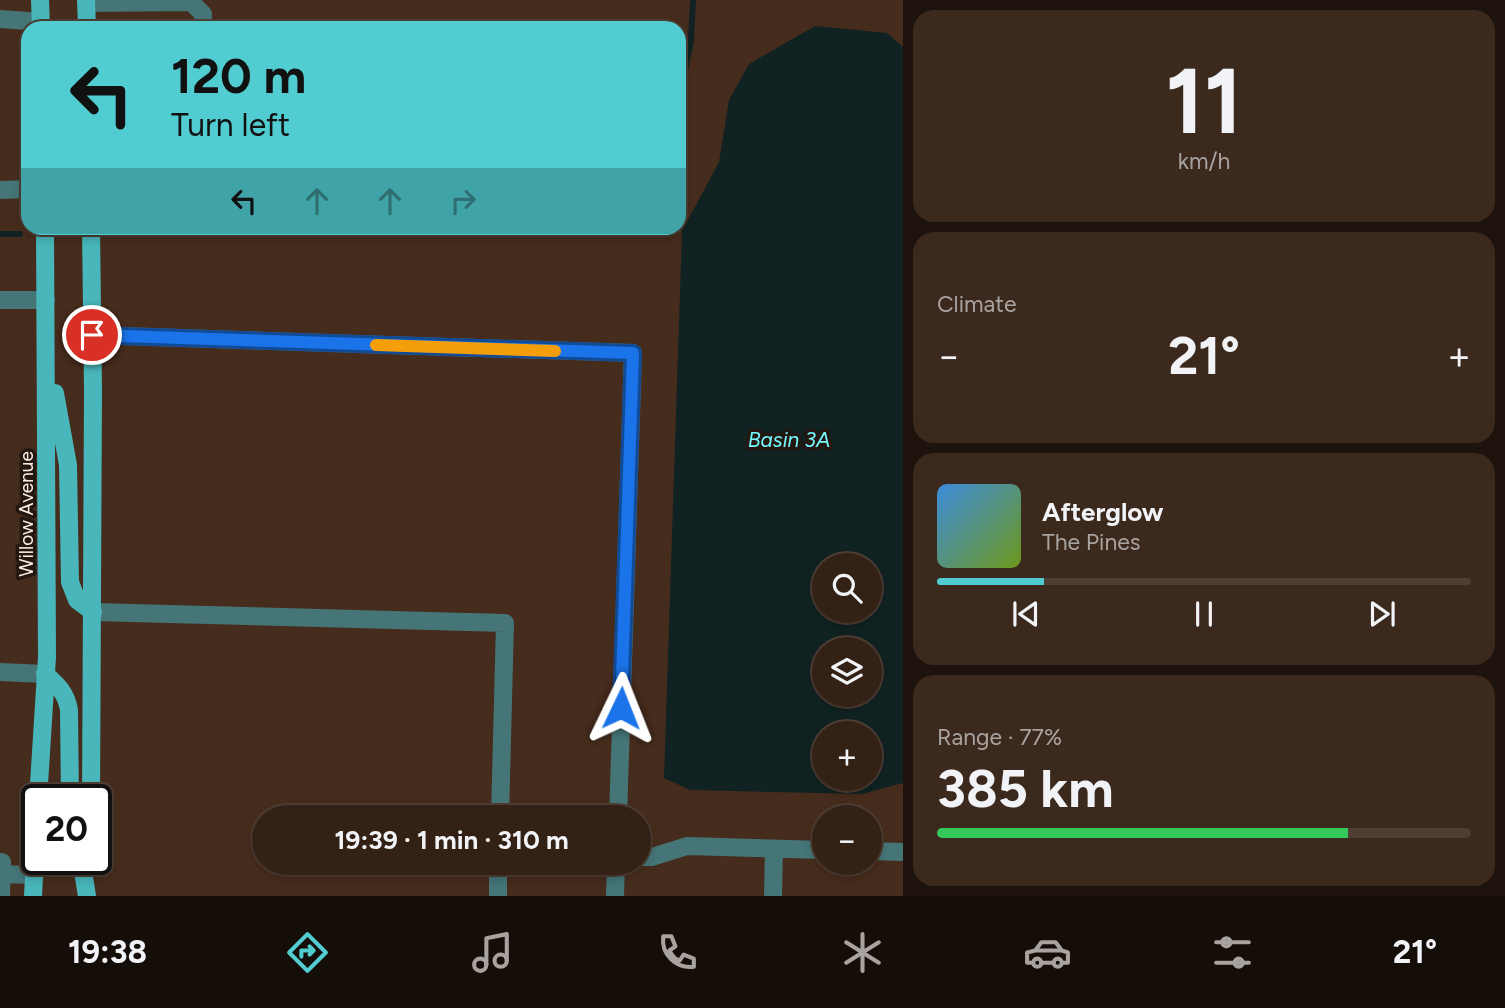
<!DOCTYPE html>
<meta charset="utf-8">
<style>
:root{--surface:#342115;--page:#3c291e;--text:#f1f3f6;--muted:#a9a3a0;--line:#4e3e34;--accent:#51ccd1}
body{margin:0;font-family:Figtree,sans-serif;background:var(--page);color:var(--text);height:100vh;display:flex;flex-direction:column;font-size:26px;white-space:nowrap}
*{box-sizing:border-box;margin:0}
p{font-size:23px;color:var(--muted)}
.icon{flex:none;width:38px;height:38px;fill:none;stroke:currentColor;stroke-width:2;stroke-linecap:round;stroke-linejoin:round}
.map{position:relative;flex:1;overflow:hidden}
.details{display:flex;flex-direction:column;gap:10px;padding:10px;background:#1d120c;width:602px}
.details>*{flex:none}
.guide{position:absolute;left:21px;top:21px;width:665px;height:214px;border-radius:21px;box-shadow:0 4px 10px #0003,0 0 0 2px var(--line);background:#51ccd1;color:#111;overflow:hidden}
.buttons{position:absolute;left:812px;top:553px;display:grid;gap:14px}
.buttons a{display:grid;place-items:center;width:70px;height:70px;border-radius:50%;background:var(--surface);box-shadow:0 4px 10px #0003,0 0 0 2px var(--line);font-size:35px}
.speed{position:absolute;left:21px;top:784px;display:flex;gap:14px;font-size:35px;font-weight:700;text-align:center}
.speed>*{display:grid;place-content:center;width:91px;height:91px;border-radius:50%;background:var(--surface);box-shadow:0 4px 10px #0003,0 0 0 2px var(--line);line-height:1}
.speed .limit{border:4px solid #111;border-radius:10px;background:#fff;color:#111}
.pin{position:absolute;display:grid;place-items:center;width:60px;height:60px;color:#fff;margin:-30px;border:4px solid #fff;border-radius:50%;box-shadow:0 2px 7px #0007}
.me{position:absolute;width:77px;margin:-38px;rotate:2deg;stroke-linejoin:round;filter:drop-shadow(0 0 5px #0008)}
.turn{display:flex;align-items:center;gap:24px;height:147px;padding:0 35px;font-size:32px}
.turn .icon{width:91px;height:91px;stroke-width:2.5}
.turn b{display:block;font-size:49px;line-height:60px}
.lanes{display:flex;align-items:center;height:66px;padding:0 35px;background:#0003;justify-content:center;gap:35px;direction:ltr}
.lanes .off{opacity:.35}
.big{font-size:52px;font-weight:700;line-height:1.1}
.details .tile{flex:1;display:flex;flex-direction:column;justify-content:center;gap:10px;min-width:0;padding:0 24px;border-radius:21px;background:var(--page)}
.details .dial{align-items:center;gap:0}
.dial b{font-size:91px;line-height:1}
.song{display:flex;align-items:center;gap:21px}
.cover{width:84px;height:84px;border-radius:10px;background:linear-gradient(135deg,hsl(210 70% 55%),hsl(80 70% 35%))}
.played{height:7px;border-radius:4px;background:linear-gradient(90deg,var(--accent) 20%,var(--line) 20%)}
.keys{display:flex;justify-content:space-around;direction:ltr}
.heat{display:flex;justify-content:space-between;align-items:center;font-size:38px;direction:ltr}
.charge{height:10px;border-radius:5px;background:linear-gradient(90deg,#34c759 77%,var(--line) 0)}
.trip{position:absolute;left:252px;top:805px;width:399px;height:70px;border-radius:35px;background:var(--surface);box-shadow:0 4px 10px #0003,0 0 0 2px var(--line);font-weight:700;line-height:70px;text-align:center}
.menu{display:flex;height:112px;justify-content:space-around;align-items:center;background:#150d08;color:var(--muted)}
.menu .icon{width:49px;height:49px}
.menu .current{color:var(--accent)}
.menu b{font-size:32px;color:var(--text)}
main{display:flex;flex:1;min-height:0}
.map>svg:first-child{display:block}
.water{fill:#102222;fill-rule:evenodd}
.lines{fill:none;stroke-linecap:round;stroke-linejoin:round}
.stream{stroke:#102222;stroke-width:6}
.minor{stroke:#457577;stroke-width:18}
.major{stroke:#48b6ba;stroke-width:18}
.route-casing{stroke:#114b97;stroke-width:18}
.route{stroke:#1a73e8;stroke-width:12}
.slow{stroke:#f59e0b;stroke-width:12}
.labels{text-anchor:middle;stroke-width:7;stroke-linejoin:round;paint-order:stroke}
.street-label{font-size:19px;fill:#feede3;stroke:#231811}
.water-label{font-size:21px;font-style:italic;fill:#74faff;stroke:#231811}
</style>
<main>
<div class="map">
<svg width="903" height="896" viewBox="0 0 903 896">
<rect width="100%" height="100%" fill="#462c1c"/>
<!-- water -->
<path class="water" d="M 815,26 L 887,33 L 903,47 L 903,783 L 862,794 L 690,790 L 664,778 L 682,231 L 719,162 L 729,100 L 749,64 ZM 824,565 L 870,565 L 870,611 L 824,611 ZM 824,649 L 870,649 L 870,695 L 824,695 ZM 824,733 L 870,733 L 870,779 L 824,779 Z"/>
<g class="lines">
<!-- stream -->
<path class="stream" d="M 679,99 L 691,41 L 693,0
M 0,234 L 20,234"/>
<!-- minor -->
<path class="minor" d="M 87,3 L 191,2 L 203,14 L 203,28
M 0,19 L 41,22
M 0,190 L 28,189
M 0,300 L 46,300
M 92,335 L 633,353 L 618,817
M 93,612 L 505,623 L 500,817
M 0,672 L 45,674
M 870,851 L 903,852
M 639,857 L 652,857 L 687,846 L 824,850
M 0,862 L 2,862 L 1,896
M 2,874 L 34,875
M 498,896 L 498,863
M 615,896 L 616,863
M 773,896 L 774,849"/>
<!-- major -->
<path class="major" d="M 40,0 L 41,28
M 86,0 L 87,28
M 55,393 L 68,465 L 70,582 L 77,600 L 93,612
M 45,674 C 58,685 66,693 69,710 L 70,800
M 38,800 L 47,657 L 45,228
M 91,800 L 93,390 L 91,228
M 81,859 L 87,896
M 33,896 L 37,822"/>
</g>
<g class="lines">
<defs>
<path id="route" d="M 92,335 L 633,353 L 621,708"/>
</defs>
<!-- route casing -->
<use href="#route" class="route-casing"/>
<!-- route -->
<use href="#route" class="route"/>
<!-- slow -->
<path class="slow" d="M 376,345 L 555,351"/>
</g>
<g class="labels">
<!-- street labels -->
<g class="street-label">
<text transform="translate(26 514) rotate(-90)" y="7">Willow Avenue</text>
</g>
<!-- water labels -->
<g class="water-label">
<text x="789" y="447">Basin 3A</text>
</g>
</g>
</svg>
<div class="buttons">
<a><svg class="icon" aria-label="search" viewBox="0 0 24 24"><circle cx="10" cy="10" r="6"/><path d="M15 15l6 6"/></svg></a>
<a><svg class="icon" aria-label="layers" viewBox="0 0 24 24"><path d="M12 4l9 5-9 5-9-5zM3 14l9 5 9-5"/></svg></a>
<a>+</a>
<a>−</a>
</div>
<div class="speed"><div class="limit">20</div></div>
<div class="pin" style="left:92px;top:335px;background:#d93025"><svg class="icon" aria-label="arrive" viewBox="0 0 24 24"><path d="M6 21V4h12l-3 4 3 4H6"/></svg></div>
<svg class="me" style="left:621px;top:708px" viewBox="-20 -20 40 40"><path d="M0-17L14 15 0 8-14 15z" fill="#1a73e8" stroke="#fff" stroke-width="4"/></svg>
<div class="trip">19:39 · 1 min · 310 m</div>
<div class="guide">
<div class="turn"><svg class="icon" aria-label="left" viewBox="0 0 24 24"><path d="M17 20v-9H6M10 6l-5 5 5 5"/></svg><div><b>120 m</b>Turn left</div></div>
<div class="lanes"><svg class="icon" aria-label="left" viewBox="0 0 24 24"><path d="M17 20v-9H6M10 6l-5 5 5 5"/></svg><svg class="icon off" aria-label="ahead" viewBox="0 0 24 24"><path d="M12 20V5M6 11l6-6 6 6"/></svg><svg class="icon off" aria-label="ahead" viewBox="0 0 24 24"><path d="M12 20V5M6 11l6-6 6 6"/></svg><svg class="icon off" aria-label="right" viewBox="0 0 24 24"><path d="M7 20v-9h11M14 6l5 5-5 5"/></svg></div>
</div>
</div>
<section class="details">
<div class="tile dial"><b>11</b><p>km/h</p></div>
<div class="tile"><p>Climate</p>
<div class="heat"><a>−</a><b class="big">21°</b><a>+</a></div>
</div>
<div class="tile">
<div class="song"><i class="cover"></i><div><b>Afterglow</b><p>The Pines</p></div></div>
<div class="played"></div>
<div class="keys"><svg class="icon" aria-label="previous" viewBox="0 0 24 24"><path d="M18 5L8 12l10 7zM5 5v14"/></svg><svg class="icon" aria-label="pause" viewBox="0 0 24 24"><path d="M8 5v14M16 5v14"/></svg><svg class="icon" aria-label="next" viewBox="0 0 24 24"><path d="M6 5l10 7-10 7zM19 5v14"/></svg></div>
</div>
<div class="tile"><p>Range · 77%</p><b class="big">385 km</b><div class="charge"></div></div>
</section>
</main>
<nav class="menu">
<b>19:38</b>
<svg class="icon current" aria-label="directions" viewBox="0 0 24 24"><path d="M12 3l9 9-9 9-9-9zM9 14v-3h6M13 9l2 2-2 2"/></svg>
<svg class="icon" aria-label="music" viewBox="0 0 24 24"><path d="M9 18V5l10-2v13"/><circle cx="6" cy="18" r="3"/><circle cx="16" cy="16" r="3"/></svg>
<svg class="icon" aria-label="phone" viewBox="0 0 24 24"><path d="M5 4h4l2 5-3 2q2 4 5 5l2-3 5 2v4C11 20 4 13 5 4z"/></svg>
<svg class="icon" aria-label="climate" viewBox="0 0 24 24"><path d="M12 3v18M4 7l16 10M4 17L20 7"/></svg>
<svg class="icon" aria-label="car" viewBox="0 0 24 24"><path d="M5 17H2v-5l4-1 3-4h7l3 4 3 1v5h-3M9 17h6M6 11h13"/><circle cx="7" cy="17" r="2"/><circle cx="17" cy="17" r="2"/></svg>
<svg class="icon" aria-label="filters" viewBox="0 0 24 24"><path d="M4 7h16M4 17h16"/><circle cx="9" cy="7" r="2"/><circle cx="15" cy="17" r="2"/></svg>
<b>21°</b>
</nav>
